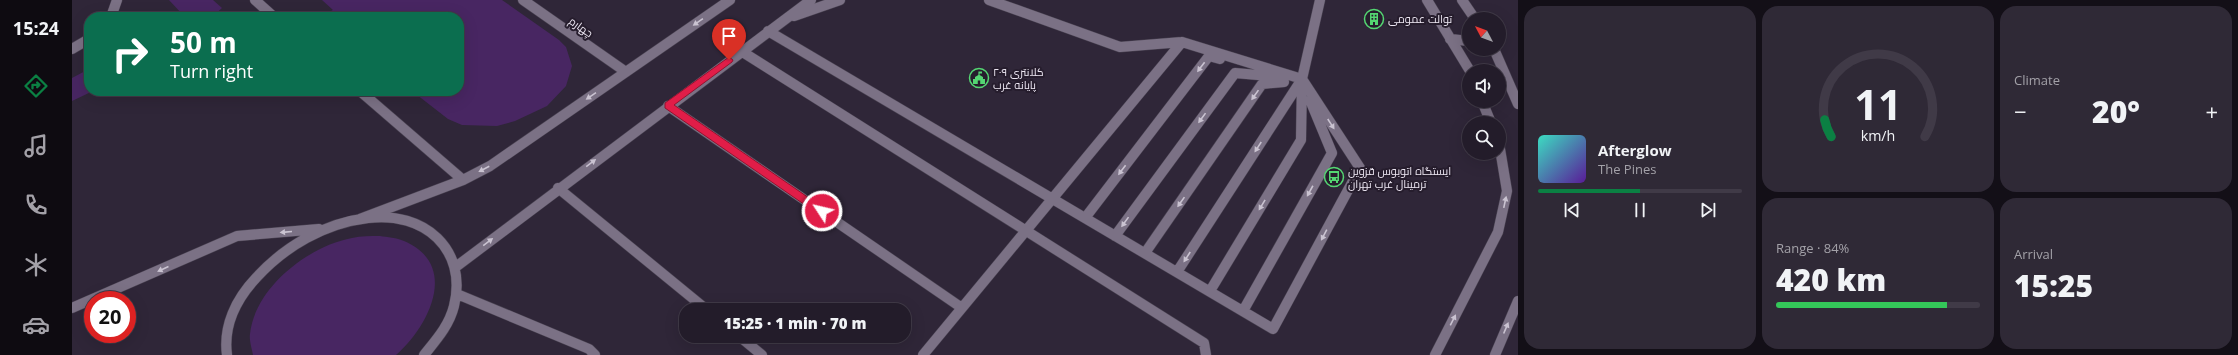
<!DOCTYPE html>
<meta charset="utf-8">
<style>
:root{--surface:#231c2a;--page:#2f2936;--text:#f1f3f6;--muted:#a3a1a8;--line:#403a47;--accent:#0b8043}
body{margin:0;font-family:"Open Sans",Cairo,sans-serif;background:var(--page);color:var(--text);height:100vh;display:flex;flex-direction:column;font-size:15px;white-space:nowrap}
*{box-sizing:border-box;margin:0}
p{font-size:13px;color:var(--muted)}
.icon{flex:none;width:22px;height:22px;fill:none;stroke:currentColor;stroke-width:2;stroke-linecap:round;stroke-linejoin:round}
.map{position:relative;flex:1;overflow:hidden}
.side{display:flex;flex-direction:column;gap:6px;padding:6px;background:#130f17;width:720px}
.side>*{flex:none}
.guide{position:absolute;left:12px;top:12px;width:380px;height:84px;border-radius:16px;box-shadow:0 4px 16px #0002,0 0 0 1px var(--line);background:#0b6e4f;color:#fff;overflow:hidden}
.needle{width:26px;rotate:311deg}
.controls{position:absolute;left:1390px;top:12px;display:grid;gap:8px}
.controls a{display:grid;place-items:center;width:44px;height:44px;border-radius:50%;background:var(--surface);box-shadow:0 4px 16px #0002,0 0 0 1px var(--line);font-size:20px}
.speed{position:absolute;left:12px;top:291px;display:flex;gap:8px;font-size:20px;font-weight:700;text-align:center}
.speed>*{display:grid;place-content:center;width:52px;height:52px;border-radius:50%;background:var(--surface);box-shadow:0 4px 16px #0002,0 0 0 1px var(--line);line-height:1}
.speed .limit{border:6px solid #d22;background:#fff;color:#111}
.pin{position:absolute;display:grid;place-items:center;width:34px;height:34px;color:#fff;margin:-41px -17px;border-radius:50% 50% 50% 0;rotate:-45deg;box-shadow:0 0 4px #0007}
.pin .icon{rotate:45deg}
.me{position:absolute;width:44px;margin:-22px;rotate:305deg;stroke-linejoin:round;filter:drop-shadow(0 0 3px #0008)}
.turn{display:flex;align-items:center;gap:14px;height:84px;padding:0 20px;font-size:18px}
.turn .icon{width:52px;height:52px;stroke-width:2.5}
.turn b{display:block;font-size:28px;line-height:34px}
.big{font-size:30px;font-weight:800;line-height:1.1}
.side .tile{flex:1;display:flex;flex-direction:column;justify-content:center;gap:6px;min-width:0;padding:0 14px;border-radius:16px;background:var(--page)}
.side .dial{align-items:center;gap:0}
.dial svg{height:104px;overflow:visible;fill:none;stroke:var(--line);stroke-width:7;stroke-linecap:round;text-anchor:middle}
.dial text{fill:var(--text);stroke:none}
.song{display:flex;align-items:center;gap:12px}
.cover{width:48px;height:48px;border-radius:6px;background:linear-gradient(135deg,hsl(170 70% 55%),hsl(270 70% 35%))}
.played{height:4px;border-radius:2px;background:linear-gradient(90deg,var(--accent) 50%,var(--line) 50%)}
.keys{display:flex;justify-content:space-around;direction:ltr}
.heat{display:flex;justify-content:space-between;align-items:center;font-size:22px;direction:ltr}
.charge{height:6px;border-radius:3px;background:linear-gradient(90deg,#34c759 84%,var(--line) 0)}
.side .tiles{flex:1;display:grid;gap:6px;grid-template-columns:repeat(3,1fr)}
.tile:first-child{grid-row:span 2}
.trip{position:absolute;left:607px;top:303px;width:232px;height:40px;border-radius:16px;background:var(--surface);box-shadow:0 4px 16px #0002,0 0 0 1px var(--line);font-weight:800;line-height:40px;text-align:center}
main{display:flex;flex:1;min-height:0}
.tab-bar{display:flex;flex-direction:column;width:72px;justify-content:space-around;align-items:center;background:#0e0b11;color:var(--muted)}
.tab-bar .icon{width:28px;height:28px}
.tab-bar .active{color:var(--accent)}
.tab-bar b{font-size:18px;color:var(--text)}
.map>svg:first-child{display:block}
.green{fill:#482662}
.lines{fill:none;stroke-linecap:round;stroke-linejoin:round}
.minor-casing{stroke:#4a4352;stroke-width:11}
.minor{stroke:#7b7185;stroke-width:10}
.oneway{fill:#cac3d1}
.route{fill:#e11d48;stroke:#92132f}
.labels{text-anchor:middle;stroke-width:4;stroke-linejoin:round;paint-order:stroke}
.poi-label{font-size:11px;fill:#ece6f2;stroke:#261d2d;text-anchor:start}
.street-label{font-size:11px;fill:#ece6f2;stroke:#261d2d}
</style>
<main>
<nav class="tab-bar">
<b>15:24</b>
<svg class="icon active" aria-label="directions" viewBox="0 0 24 24"><path d="M12 3l9 9-9 9-9-9zM9 14v-3h6M13 9l2 2-2 2"/></svg>
<svg class="icon" aria-label="music" viewBox="0 0 24 24"><path d="M9 18V5l10-2v13"/><circle cx="6" cy="18" r="3"/><circle cx="16" cy="16" r="3"/></svg>
<svg class="icon" aria-label="phone" viewBox="0 0 24 24"><path d="M5 4h4l2 5-3 2q2 4 5 5l2-3 5 2v4C11 20 4 13 5 4z"/></svg>
<svg class="icon" aria-label="climate" viewBox="0 0 24 24"><path d="M12 3v18M4 7l16 10M4 17L20 7"/></svg>
<svg class="icon" aria-label="car" viewBox="0 0 24 24"><path d="M5 17H2v-5l4-1 3-4h7l3 4 3 1v5h-3M9 17h6M6 11h13"/><circle cx="7" cy="17" r="2"/><circle cx="17" cy="17" r="2"/></svg>
</nav>
<div class="map">
<svg width="1446" height="355" viewBox="0 0 1446 355">
<rect width="100%" height="100%" fill="#2f2638"/>
<!-- green -->
<path class="green" d="M 97,0 L 141,0 L 150,8 L 140,17 L 108,17 L 111,15 Z
M 250,0 L 430,0 L 487,40 L 494,47 L 500,66 L 494,86 L 475,106 L 443,121 L 425,126 L 390,125 L 376,119 L 340,91 L 387,91 L 387,17 L 253,17 L 251,15 L 261,10 Z
M 17,69 L 17,91 L 21,91 L 0,101 L 0,78 Z
M 308,236 C 315,237 325,238 332,241 C 388,265 357,326 324,355 L 181,355 C 180,349 177,340 178,334 C 183,287 237,246 280,238 C 289,236 299,236 308,236 Z"/>
<g class="lines">
<defs>
<path id="minor" d="M 183,0 L 202,17
M 451,0 L 554,72
M 1355,0 L 1398,71
M 1390,0 L 1403,19
M 722,16 L 768,0
M 39,17 L 45,0
M 696,31 L 1201,329 L 1288,168 L 1230,79 L 1110,42 L 1048,47 L 917,0
M 1378,39 L 1397,41
M 0,49 L 17,39
M 1422,49 L 1446,104
M 669,51 L 1132,343 L 1134,355
M 288,91 L 391,180
M 1410,101 L 1419,123
M 596,106 L 890,308
M 486,188 L 635,310
M 1013,218 L 1137,56 L 1148,59
M 288,219 L 391,180 L 418,166 L 658,0
M 1043,236 L 1163,73 L 1208,77
M 1073,253 L 1190,84 L 1212,82
M 385,266 L 739,0
M 1105,272 L 1230,79
M 1138,291 L 1229,140 L 1230,79 L 1248,0
M 385,294 L 517,349 L 523,355
M 0,308 L 165,236 L 247,229
M 1171,311 L 1260,153 L 1238,100
M 667,336 L 690,355
M 155,355 C 151,326 164,299 184,278 C 213,246 253,223 296,218 C 352,211 396,249 382,306 C 377,326 364,340 352,355
M 851,355 L 1110,42
M 1363,355 L 1426,232 L 1435,191 L 1427,143
M 1423,355 L 1446,301"/>
</defs>
<!-- minor casing -->
<use href="#minor" class="minor-casing"/>
<!-- minor -->
<use href="#minor" class="minor"/>
</g>
<!-- one-way arrows -->
<defs><path id="oneway-solid" d="M-6-.8H1V-3.2L6.5 0L1 3.2V.8H-6Z"/></defs>
<g class="oneway">
<use href="#oneway-solid" transform="translate(626 22) rotate(145)"/>
<use href="#oneway-solid" transform="translate(1129 67) rotate(127)"/>
<use href="#oneway-solid" transform="translate(1183 95) rotate(125)"/>
<use href="#oneway-solid" transform="translate(519 96) rotate(146)"/>
<use href="#oneway-solid" transform="translate(1130 118) rotate(126)"/>
<use href="#oneway-solid" transform="translate(1259 124) rotate(57)"/>
<use href="#oneway-solid" transform="translate(1186 147) rotate(123)"/>
<use href="#oneway-solid" transform="translate(519 163) rotate(-37)"/>
<use href="#oneway-solid" transform="translate(412 169) rotate(152)"/>
<use href="#oneway-solid" transform="translate(1050 170) rotate(127)"/>
<use href="#oneway-solid" transform="translate(1238 191) rotate(119)"/>
<use href="#oneway-solid" transform="translate(1109 202) rotate(125)"/>
<use href="#oneway-solid" transform="translate(1433 202) rotate(-78)"/>
<use href="#oneway-solid" transform="translate(1190 205) rotate(121)"/>
<use href="#oneway-solid" transform="translate(1053 222) rotate(126)"/>
<use href="#oneway-solid" transform="translate(214 232) rotate(175)"/>
<use href="#oneway-solid" transform="translate(1252 235) rotate(118)"/>
<use href="#oneway-solid" transform="translate(416 242) rotate(-37)"/>
<use href="#oneway-solid" transform="translate(1115 257) rotate(123)"/>
<use href="#oneway-solid" transform="translate(91 269) rotate(156)"/>
<use href="#oneway-solid" transform="translate(1381 320) rotate(-63)"/>
<use href="#oneway-solid" transform="translate(1434 328) rotate(-67)"/>
</g>
<!-- route -->
<path class="route" d="M 657,57 L 661,60 L 660,62 L 602,105 L 753,209 L 753,214 L 746,214 L 593,108 L 593,103 Z"/>
<!-- icons -->
<defs>
<symbol id="building-ring" viewBox="-11 -11 22 22"><circle r="9.5" fill="#261d2d" stroke="#54d672" stroke-width="1.5"/><path d="M-4-6H4V6H1V3H-1V6H-4ZM-2.5-4.3h1.7v1.8h-1.7ZM.8-4.3h1.7v1.8H.8ZM-2.5-1h1.7V.8h-1.7ZM.8-1h1.7V.8H.8Z" fill="#54d672"/></symbol>
<symbol id="civic-ring" viewBox="-11 -11 22 22"><circle r="9.5" fill="#261d2d" stroke="#54d672" stroke-width="1.5"/><path d="M-.6-6.5H3V-4.5H.6V-3L4-1V1h2V6H-6V1h2V-1L-.6-3ZM-1.2 2.5V6h2.4V2.5Z" fill="#54d672"/></symbol>
<symbol id="bus-ring" viewBox="-11 -11 22 22"><circle r="9.5" fill="#261d2d" stroke="#54d672" stroke-width="1.5"/><path d="M-5-6H5V4H4V6H2V4H-2V6H-4V4H-5ZM-3.5-4V0h7V-4ZM-3.5 1.2v1.5H-2V1.2ZM2 1.2v1.5H3.5V1.2Z" fill="#54d672"/></symbol>
</defs>
<g fill-rule="evenodd">
<use href="#building-ring" x="1291" y="8" width="22" height="22"/>
<use href="#civic-ring" x="896" y="67" width="22" height="22"/>
<use href="#bus-ring" x="1251" y="166" width="22" height="22"/>
</g>
<g class="labels">
<!-- poi labels -->
<g class="poi-label">
<text x="1316" y="23">توالت عمومی</text>
<text x="921" y="76">کلانتری ۲۰۹<tspan x="921" dy="13">پایانه غرب</tspan></text>
<text x="1276" y="175">ایستگاه اتوبوس قزوین<tspan x="1276" dy="13">ترمینال غرب تهران</tspan></text>
</g>
<!-- street labels -->
<g class="street-label">
<text transform="translate(509 27) rotate(35)" y="4">چهارم</text>
</g>
</g>
</svg>
<div class="controls">
<a><svg class="needle" viewBox="-14 -14 28 28"><path d="M0-13l5 13h-10z" fill="#e53935"/><path d="M0 13l5-13h-10z" fill="#a3a1a8"/></svg></a>
<a><svg class="icon" aria-label="sound" viewBox="0 0 24 24"><path d="M4 9h4l5-4v14l-5-4H4zM17 9q2 3 0 6"/></svg></a>
<a><svg class="icon" aria-label="search" viewBox="0 0 24 24"><circle cx="10" cy="10" r="6"/><path d="M15 15l6 6"/></svg></a>
</div>
<div class="speed"><div class="limit">20</div></div>
<div class="pin" style="left:657px;top:60px;background:#d93025"><svg class="icon" aria-label="arrive" viewBox="0 0 24 24"><path d="M6 21V4h12l-3 4 3 4H6"/></svg></div>
<svg class="me" style="left:750px;top:211px" viewBox="-20 -20 40 40"><circle r="17" fill="#e11d48" stroke="#fff" stroke-width="3"/><path d="M0-11L8 9 0 5-8 9z" fill="#fff"/></svg>
<div class="trip">15:25 · 1 min · 70 m</div>
<div class="guide">
<div class="turn"><svg class="icon" aria-label="right" viewBox="0 0 24 24"><path d="M7 20v-9h11M14 6l5 5-5 5"/></svg><div><b>50 m</b>Turn right</div></div>
</div>
</div>
<section class="side">
<div class="tiles">
<div class="tile">
<div class="song"><i class="cover"></i><div><b>Afterglow</b><p>The Pines</p></div></div>
<div class="played"></div>
<div class="keys"><svg class="icon" aria-label="previous" viewBox="0 0 24 24"><path d="M18 5L8 12l10 7zM5 5v14"/></svg><svg class="icon" aria-label="pause" viewBox="0 0 24 24"><path d="M8 5v14M16 5v14"/></svg><svg class="icon" aria-label="next" viewBox="0 0 24 24"><path d="M6 5l10 7-10 7zM19 5v14"/></svg></div>
</div>
<div class="tile dial"><svg viewBox="0 0 100 80">
<path d="M14 69A42 42 0 1 1 86 69"/>
<path d="M14 69A42 42 0 0 1 9 56" stroke="#0b8043"/>
<text x="50" y="56" font-size="32" font-weight="700">11</text>
<text x="50" y="72" font-size="11">km/h</text>
</svg></div>
<div class="tile"><p>Climate</p>
<div class="heat"><a>−</a><b class="big">20°</b><a>+</a></div>
</div>
<div class="tile"><p>Range · 84%</p><b class="big">420 km</b><div class="charge"></div></div>
<div class="tile"><p>Arrival</p><b class="big">15:25</b></div>
</div>
</section>
</main>
